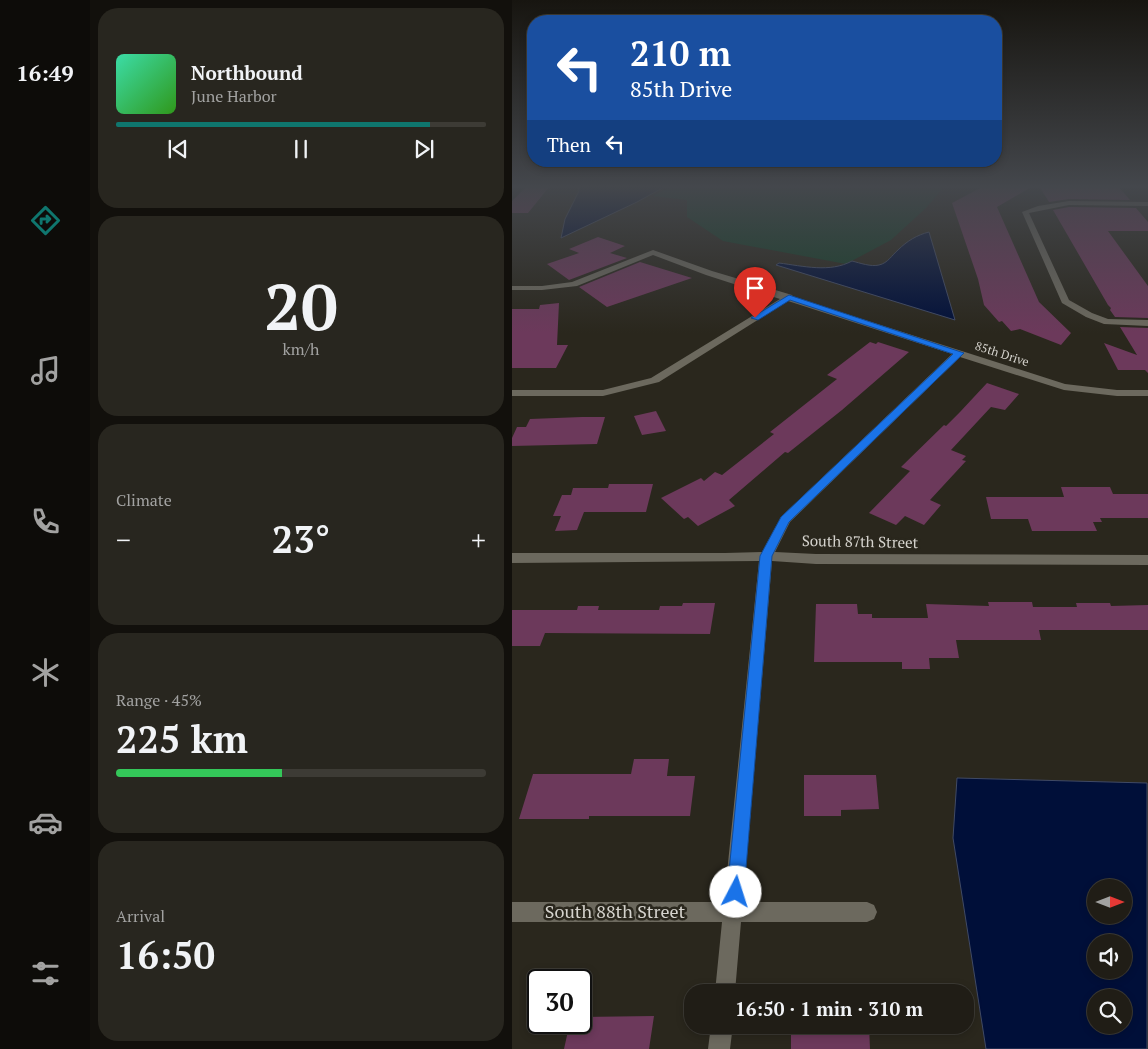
<!DOCTYPE html>
<meta charset="utf-8">
<style>
:root{--surface:#201d16;--page:#28261f;--text:#f1f3f6;--muted:#a2a2a1;--line:#3d3b35;--accent:#0f766e}
body{margin:0;font-family:"PT Serif",serif;background:var(--page);color:var(--text);height:100vh;display:flex;flex-direction:column;font-size:19px;white-space:nowrap}
*{box-sizing:border-box;margin:0}
p{font-size:16px;color:var(--muted)}
.icon{flex:none;width:28px;height:28px;fill:none;stroke:currentColor;stroke-width:2;stroke-linecap:round;stroke-linejoin:round}
.map{position:relative;flex:1;overflow:hidden}
.drawer{display:flex;flex-direction:column;gap:8px;padding:8px;background:#12100c;width:422px}
.drawer>*{flex:none}
.hud{position:absolute;left:15px;top:15px;width:475px;height:152px;border-radius:20px;box-shadow:0 2px 8px #0003,0 0 0 1px var(--line);background:#1a4fa0;color:#fff;overflow:hidden}
.needle{width:32px;rotate:90deg}
.fabs{position:absolute;left:575px;top:879px;display:grid;gap:10px}
.fabs a{display:grid;place-items:center;width:45px;height:45px;border-radius:50%;background:var(--surface);box-shadow:0 2px 8px #0003,0 0 0 1px var(--line);font-size:25px}
.speed{position:absolute;left:15px;top:969px;display:flex;gap:10px;font-size:25px;font-weight:700;text-align:center}
.speed>*{display:grid;place-content:center;width:65px;height:65px;border-radius:50%;background:var(--surface);box-shadow:0 2px 8px #0003,0 0 0 1px var(--line);line-height:1}
.speed .limit{border:2px solid #111;border-radius:8px;background:#fff;color:#111}
.pin{position:absolute;display:grid;place-items:center;width:42px;height:42px;color:#fff;margin:-51px -21px;border-radius:50% 50% 50% 0;rotate:-45deg;box-shadow:0 0 5px #0007}
.pin .icon{rotate:45deg}
.me{position:absolute;width:55px;margin:-28px;rotate:5deg;stroke-linejoin:round;filter:drop-shadow(0 0 4px #0008)}
.turn{display:flex;align-items:center;gap:18px;height:105px;padding:0 20px;font-size:22px}
.turn .icon{width:65px;height:65px;stroke-width:2.5}
.turn b{display:block;font-size:35px;line-height:42px}
.then{display:flex;align-items:center;height:48px;padding:0 20px;background:#0003;gap:10px;font-size:19px}
.big{font-size:38px;font-weight:800;line-height:1.1}
.drawer .widget{flex:1;display:flex;flex-direction:column;justify-content:center;gap:8px;min-width:0;padding:0 18px;border-radius:20px;background:var(--page)}
.drawer .dial{align-items:center;gap:0}
.dial b{font-size:65px;line-height:1}
.song{display:flex;align-items:center;gap:15px}
.cover{width:60px;height:60px;border-radius:8px;background:linear-gradient(135deg,hsl(160 70% 55%),hsl(110 70% 35%))}
.played{height:5px;border-radius:2px;background:linear-gradient(90deg,var(--accent) 85%,var(--line) 85%)}
.keys{display:flex;justify-content:space-around;direction:ltr}
.heat{display:flex;justify-content:space-between;align-items:center;font-size:28px;direction:ltr}
.charge{height:8px;border-radius:4px;background:linear-gradient(90deg,#34c759 45%,var(--line) 0)}
.trip{position:absolute;left:172px;top:984px;width:290px;height:50px;border-radius:20px;background:var(--surface);box-shadow:0 2px 8px #0003,0 0 0 1px var(--line);font-weight:800;line-height:50px;text-align:center}
main{display:flex;flex:1;min-height:0}
.dock{display:flex;flex-direction:column;width:90px;justify-content:space-around;align-items:center;background:#0d0c09;color:var(--muted)}
.dock .icon{width:35px;height:35px}
.dock .active{color:var(--accent)}
.dock b{font-size:22px;color:var(--text)}
.map>svg:first-child{display:block}
.green{fill:#153e28}
.water{fill:#000f39;stroke:#404a65;fill-rule:evenodd}
.building{fill:#6c395b}
.lines{fill:none;stroke-linecap:round;stroke-linejoin:round}
.minor{fill:#6c695e;fill-rule:evenodd}
.route{fill:#1a73e8;stroke:#114b97}
.labels{text-anchor:middle;stroke-width:5;stroke-linejoin:round;paint-order:stroke}
.far-street-label{font-size:12px;fill:#d5d3cd;stroke:#2a271d}
.street-label{font-size:15px;fill:#d5d3cd;stroke:#2a271d}
.near-street-label{font-size:18px;fill:#d5d3cd;stroke:#2a271d}
</style>
<main>
<nav class="dock">
<b>16:49</b>
<svg class="icon active" aria-label="directions" viewBox="0 0 24 24"><path d="M12 3l9 9-9 9-9-9zM9 14v-3h6M13 9l2 2-2 2"/></svg>
<svg class="icon" aria-label="music" viewBox="0 0 24 24"><path d="M9 18V5l10-2v13"/><circle cx="6" cy="18" r="3"/><circle cx="16" cy="16" r="3"/></svg>
<svg class="icon" aria-label="phone" viewBox="0 0 24 24"><path d="M5 4h4l2 5-3 2q2 4 5 5l2-3 5 2v4C11 20 4 13 5 4z"/></svg>
<svg class="icon" aria-label="climate" viewBox="0 0 24 24"><path d="M12 3v18M4 7l16 10M4 17L20 7"/></svg>
<svg class="icon" aria-label="car" viewBox="0 0 24 24"><path d="M5 17H2v-5l4-1 3-4h7l3 4 3 1v5h-3M9 17h6M6 11h13"/><circle cx="7" cy="17" r="2"/><circle cx="17" cy="17" r="2"/></svg>
<svg class="icon" aria-label="filters" viewBox="0 0 24 24"><path d="M4 7h16M4 17h16"/><circle cx="9" cy="7" r="2"/><circle cx="15" cy="17" r="2"/></svg>
</nav>
<section class="drawer">
<div class="widget">
<div class="song"><i class="cover"></i><div><b>Northbound</b><p>June Harbor</p></div></div>
<div class="played"></div>
<div class="keys"><svg class="icon" aria-label="previous" viewBox="0 0 24 24"><path d="M18 5L8 12l10 7zM5 5v14"/></svg><svg class="icon" aria-label="pause" viewBox="0 0 24 24"><path d="M8 5v14M16 5v14"/></svg><svg class="icon" aria-label="next" viewBox="0 0 24 24"><path d="M6 5l10 7-10 7zM19 5v14"/></svg></div>
</div>
<div class="widget dial"><b>20</b><p>km/h</p></div>
<div class="widget"><p>Climate</p>
<div class="heat"><a>−</a><b class="big">23°</b><a>+</a></div>
</div>
<div class="widget"><p>Range · 45%</p><b class="big">225 km</b><div class="charge"></div></div>
<div class="widget"><p>Arrival</p><b class="big">16:50</b></div>
</section>
<div class="map">
<svg width="636" height="1049" viewBox="0 0 636 1049">
<rect width="100%" height="100%" fill="#2a271d"/>
<!-- green -->
<path class="green" d="M 160,186 L 433,186 L 414,208 L 379,240 L 334,264 L 211,241 L 175,217 L 175,200 L 141,196 Z"/>
<!-- water -->
<path class="water" d="M 67,186 L 154,186 L 125,202 L 49,238 L 53,219 L 67,191 Z
M 417,232 L 443,320 L 264,265 L 267,263 C 291,266 318,273 340,261 C 348,263 359,267 367,265 C 376,263 380,255 386,250 C 395,241 405,235 417,232 Z
M 445,778 L 635,783 L 635,1049 L 474,1049 L 441,838 ZM 584,888 L 611,888 L 611,915 L 584,915 ZM 584,942 L 611,942 L 611,970 L 584,970 ZM 584,998 L 611,998 L 611,1025 L 584,1025 Z"/>
<!-- building -->
<path class="building" d="M 15,186 L 38,186 L 16,213 L 0,213 L 0,201 Z
M 472,186 L 521,186 L 485,207 L 527,302 L 559,333 L 549,345 L 508,329 L 499,331 L 490,321 L 487,322 L 472,305 L 466,279 L 440,203 Z
M 527,186 L 606,186 L 618,200 L 557,199 L 537,202 Z
M 557,207 L 624,208 L 636,222 L 636,231 L 596,231 L 636,286 L 636,318 L 603,317 L 598,310 L 599,308 L 596,305 L 541,210 Z
M 86,237 L 113,246 L 98,253 L 115,258 L 57,280 L 35,264 L 67,253 L 57,249 Z
M 128,262 L 180,278 L 95,307 L 67,287 Z
M 47,303 L 45,345 L 56,345 L 44,368 L 0,368 L 0,309 L 27,309 L 28,305 Z
M 608,327 L 636,328 L 636,373 L 633,370 L 606,370 L 592,343 L 625,355 Z
M 358,342 L 364,344 L 366,342 L 397,352 L 330,410 L 276,453 L 273,452 L 217,500 L 223,506 L 186,526 L 176,517 L 172,519 L 149,498 L 189,478 L 192,481 L 203,472 L 210,475 L 262,434 L 258,432 L 325,379 L 315,375 Z
M 475,383 L 507,394 L 493,410 L 479,407 L 439,450 L 454,456 L 450,460 L 454,461 L 418,500 L 429,505 L 412,525 L 393,516 L 384,525 L 357,513 L 398,471 L 389,467 L 432,425 L 434,426 L 448,412 Z
M 144,411 L 154,431 L 130,435 L 122,416 Z
M 70,417 L 93,417 L 85,444 L 0,446 L 0,438 L 5,427 L 14,427 L 18,419 Z
M 97,484 L 141,484 L 134,512 L 72,512 L 65,530 L 43,531 L 49,516 L 41,516 L 50,495 L 59,495 L 61,488 L 96,488 Z
M 549,487 L 598,487 L 601,494 L 636,494 L 636,518 L 588,518 L 590,522 L 581,522 L 585,531 L 520,531 L 516,519 L 479,519 L 474,497 L 552,497 Z
M 476,602 L 520,602 L 521,607 L 565,607 L 564,603 L 598,603 L 599,606 L 636,605 L 636,630 L 527,630 L 529,640 L 444,640 L 447,658 L 417,658 L 418,669 L 390,669 L 390,662 L 302,662 L 304,604 L 345,604 L 346,614 L 360,614 L 360,618 L 416,618 L 414,604 L 477,606 Z
M 171,603 L 203,603 L 198,634 L 33,633 L 28,646 L 0,646 L 0,610 L 65,610 L 66,606 L 87,606 L 86,610 L 147,610 L 148,606 L 170,606 Z
M 122,759 L 157,759 L 155,776 L 183,776 L 178,816 L 77,816 L 77,819 L 7,819 L 21,774 L 119,774 Z
M 292,775 L 364,775 L 367,809 L 329,810 L 329,816 L 292,816 Z
M 142,1016 L 137,1049 L 52,1049 L 58,1022 L 69,1022 L 69,1017 Z
M 279,1025 L 357,1025 L 358,1049 L 279,1049 Z"/>
<g class="lines">
<!-- minor -->
<path class="minor" d="M 557,201 L 636,202 L 636,206 L 557,205 L 517,213 L 557,300 L 580,313 L 596,319 L 636,320 L 636,326 L 592,324 L 574,317 L 550,303 L 510,212 L 526,206 Z
M 141,250 L 200,271 L 280,295 L 281,297 L 553,384 L 605,390 L 636,390 L 636,396 L 605,396 L 552,390 L 448,357 L 278,522 L 263,552 L 304,554 L 636,555 L 636,565 L 304,564 L 260,561 L 231,902 L 355,902 L 362,905 L 365,912 L 362,919 L 355,922 L 229,922 L 223,992 L 203,992 L 210,922 L 0,922 L 0,902 L 212,902 L 247,561 L 0,563 L 0,553 L 213,553 L 250,552 L 269,517 L 440,354 L 276,301 L 147,382 L 91,396 L 0,396 L 0,390 L 91,390 L 139,378 L 268,299 L 194,275 L 141,255 L 65,286 L 30,290 L 0,290 L 0,286 L 30,286 L 60,282 Z
M 199,1025 L 221,1025 L 218,1049 L 196,1049 Z"/>
</g>
<!-- sky -->
<linearGradient id="sky" x2="0" y2="1"><stop stop-color="#171510"/><stop offset="0.56" stop-color="#44474c"/><stop offset="1" stop-color="#44474c" stop-opacity="0"/></linearGradient>
<rect width="636" height="333" fill="url(#sky)"/>
<!-- route -->
<path class="route" d="M 277,295 L 452,353 L 277,522 L 260,556 L 232,892 L 230,899 L 224,901 L 217,899 L 215,892 L 248,556 L 269,517 L 441,354 L 278,300 L 246,320 L 239,318 Z"/>
<g class="labels">
<!-- far-street labels -->
<g class="far-street-label">
<text transform="translate(490 354) rotate(18)" y="4">85th Drive</text>
</g>
<!-- street labels -->
<g class="street-label">
<text transform="translate(348 542) rotate(1)" y="5">South 87th Street</text>
</g>
<!-- near-street labels -->
<g class="near-street-label">
<text x="103" y="918">South 88th Street</text>
</g>
</g>
</svg>
<div class="fabs">
<a><svg class="needle" viewBox="-14 -14 28 28"><path d="M0-13l5 13h-10z" fill="#e53935"/><path d="M0 13l5-13h-10z" fill="#a2a2a1"/></svg></a>
<a><svg class="icon" aria-label="sound" viewBox="0 0 24 24"><path d="M4 9h4l5-4v14l-5-4H4zM17 9q2 3 0 6"/></svg></a>
<a><svg class="icon" aria-label="search" viewBox="0 0 24 24"><circle cx="10" cy="10" r="6"/><path d="M15 15l6 6"/></svg></a>
</div>
<div class="speed"><div class="limit">30</div></div>
<div class="pin" style="left:243px;top:318px;background:#d93025"><svg class="icon" aria-label="arrive" viewBox="0 0 24 24"><path d="M6 21V4h12l-3 4 3 4H6"/></svg></div>
<svg class="me" style="left:224px;top:892px" viewBox="-20 -20 40 40"><circle r="19" fill="#fff"/><path d="M0-13L10 11 0 6-10 11z" fill="#1a73e8"/></svg>
<div class="trip">16:50 · 1 min · 310 m</div>
<div class="hud">
<div class="turn"><svg class="icon" aria-label="left" viewBox="0 0 24 24"><path d="M17 20v-9H6M10 6l-5 5 5 5"/></svg><div><b>210 m</b>85th Drive</div></div>
<div class="then">Then<svg class="icon" aria-label="left" viewBox="0 0 24 24"><path d="M17 20v-9H6M10 6l-5 5 5 5"/></svg></div>
</div>
</div>
</main>
